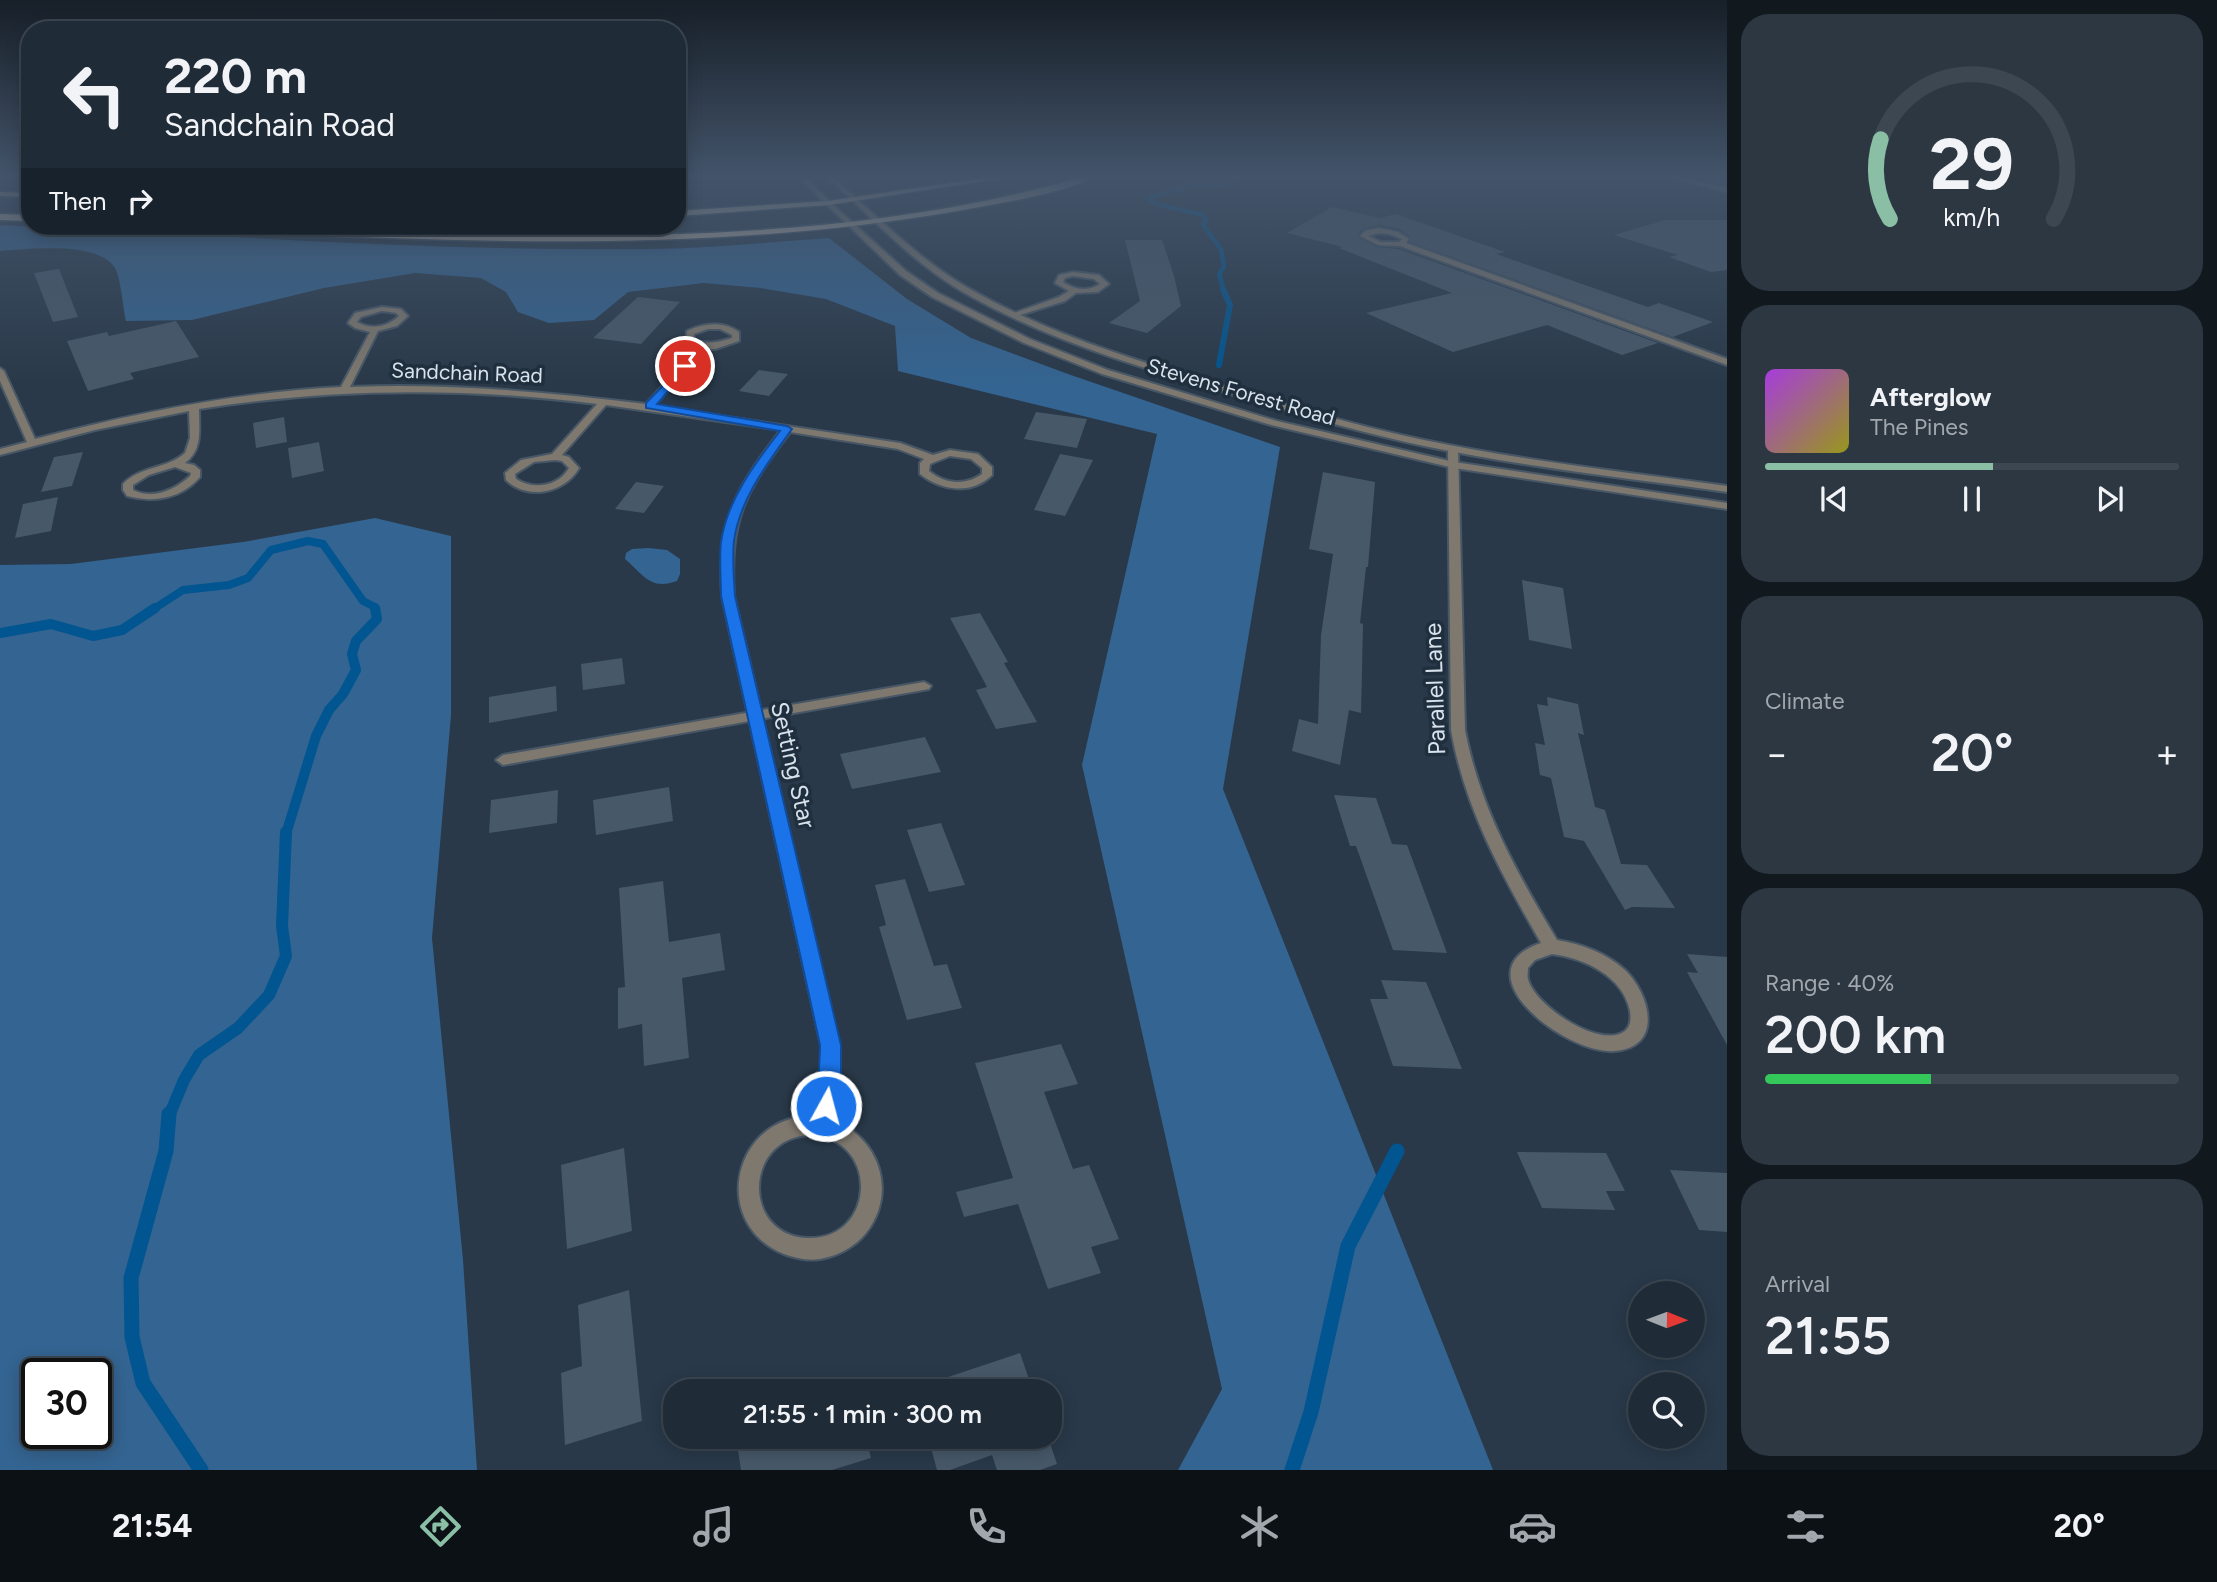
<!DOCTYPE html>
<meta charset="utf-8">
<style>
:root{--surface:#1f2b37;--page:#2c3742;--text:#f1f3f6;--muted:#a1a7ad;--line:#3c4752;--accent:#8abfa5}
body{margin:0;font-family:Figtree,sans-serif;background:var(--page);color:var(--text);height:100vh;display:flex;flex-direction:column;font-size:26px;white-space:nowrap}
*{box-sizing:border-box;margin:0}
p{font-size:23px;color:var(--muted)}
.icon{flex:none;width:38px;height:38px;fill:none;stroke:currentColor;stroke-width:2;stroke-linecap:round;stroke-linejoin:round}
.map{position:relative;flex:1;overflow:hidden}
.panel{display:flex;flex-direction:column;gap:14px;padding:14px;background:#11181e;width:490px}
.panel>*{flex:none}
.guide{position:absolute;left:21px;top:21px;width:665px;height:214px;border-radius:28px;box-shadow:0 4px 18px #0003,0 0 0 2px var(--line);background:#1f2b37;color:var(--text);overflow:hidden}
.needle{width:46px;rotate:91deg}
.controls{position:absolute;left:1628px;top:1281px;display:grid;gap:14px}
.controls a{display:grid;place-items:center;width:77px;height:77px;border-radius:50%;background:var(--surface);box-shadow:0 4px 18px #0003,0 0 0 2px var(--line);font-size:35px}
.speed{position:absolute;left:21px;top:1358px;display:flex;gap:14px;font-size:35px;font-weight:700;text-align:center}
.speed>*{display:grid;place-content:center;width:91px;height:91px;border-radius:50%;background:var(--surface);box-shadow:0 4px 18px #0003,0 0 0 2px var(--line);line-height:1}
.speed .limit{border:4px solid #111;border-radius:10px;background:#fff;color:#111}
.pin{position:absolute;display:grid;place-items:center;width:60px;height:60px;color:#fff;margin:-30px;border:4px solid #fff;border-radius:50%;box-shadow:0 2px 7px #0007}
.me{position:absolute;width:77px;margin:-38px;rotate:7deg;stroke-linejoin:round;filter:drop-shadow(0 0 5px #0008)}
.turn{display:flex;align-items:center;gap:24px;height:147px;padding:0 28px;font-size:32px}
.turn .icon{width:91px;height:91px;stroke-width:2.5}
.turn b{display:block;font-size:49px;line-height:60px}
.then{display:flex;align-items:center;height:66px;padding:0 28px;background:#0003;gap:14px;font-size:26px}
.big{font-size:52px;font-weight:600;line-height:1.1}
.panel .tile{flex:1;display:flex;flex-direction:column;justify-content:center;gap:10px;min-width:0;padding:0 24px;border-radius:28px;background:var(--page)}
.panel .dial{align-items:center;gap:0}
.dial svg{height:182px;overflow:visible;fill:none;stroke:var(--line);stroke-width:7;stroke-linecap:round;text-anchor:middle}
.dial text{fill:var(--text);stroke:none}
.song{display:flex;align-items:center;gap:21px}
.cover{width:84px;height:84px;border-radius:10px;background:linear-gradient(135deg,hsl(280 70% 55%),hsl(60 70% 35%))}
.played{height:7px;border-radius:4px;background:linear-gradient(90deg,var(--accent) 55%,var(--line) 55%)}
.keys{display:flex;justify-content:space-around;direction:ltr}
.heat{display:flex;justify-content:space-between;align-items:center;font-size:38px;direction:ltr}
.charge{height:10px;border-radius:5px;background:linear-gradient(90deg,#34c759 40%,var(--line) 0)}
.trip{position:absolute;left:663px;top:1379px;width:399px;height:70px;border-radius:28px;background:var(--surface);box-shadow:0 4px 18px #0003,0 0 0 2px var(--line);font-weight:600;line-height:70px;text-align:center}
.tab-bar{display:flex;height:112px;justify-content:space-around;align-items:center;background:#0c1116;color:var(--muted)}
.tab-bar .icon{width:49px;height:49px}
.tab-bar .current{color:var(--accent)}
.tab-bar b{font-size:32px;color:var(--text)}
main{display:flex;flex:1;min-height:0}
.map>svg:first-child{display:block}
.green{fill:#346491;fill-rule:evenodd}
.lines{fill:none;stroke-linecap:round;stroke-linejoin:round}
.stream-far5{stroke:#015590;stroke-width:4.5}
.stream-far4{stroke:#015590;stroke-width:6}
.stream-far3{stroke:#015590;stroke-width:8}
.stream-far2{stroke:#015590;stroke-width:10}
.stream-far1{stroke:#015590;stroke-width:12}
.stream{stroke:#015590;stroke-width:15}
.building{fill:#475869}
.service-casing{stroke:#485766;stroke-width:4}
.minor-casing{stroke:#485766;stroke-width:4}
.tertiary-casing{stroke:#485766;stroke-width:4}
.primary-casing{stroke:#485766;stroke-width:3}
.service{fill:#7e786e;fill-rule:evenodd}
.minor{fill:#7e786e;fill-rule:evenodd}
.tertiary{fill:#7e786e;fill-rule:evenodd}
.primary{fill:#c4b7a4;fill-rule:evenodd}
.route{fill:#1a73e8;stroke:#114b97;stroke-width:2}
.labels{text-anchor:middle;stroke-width:7;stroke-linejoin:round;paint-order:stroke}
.far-street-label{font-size:21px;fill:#d8e2ec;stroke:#1f2f3e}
.street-label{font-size:24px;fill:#d8e2ec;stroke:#1f2f3e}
</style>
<main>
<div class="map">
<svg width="1727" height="1470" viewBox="0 0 1727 1470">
<rect width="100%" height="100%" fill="#293949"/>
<!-- green -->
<path class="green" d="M 0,225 C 218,235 436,252 655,249 C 713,248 771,242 829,238 L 907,299 L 971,338 L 1068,374 L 1280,447 L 1223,789 L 1493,1470 L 1178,1470 L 1222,1389 L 1082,765 L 1157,434 L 898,371 L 895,326 L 826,299 L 761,288 L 704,283 L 628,292 L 594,320 L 549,323 L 518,312 L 506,292 L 481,278 L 415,273 L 324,288 L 192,320 L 126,321 C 123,308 121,279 115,268 C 99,241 27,249 0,251 Z
M 375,518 L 451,536 L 451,715 L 432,938 L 463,1260 L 477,1470 L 0,1470 L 0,565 L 71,564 L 243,542 ZM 37,1374 L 96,1374 L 96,1433 L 37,1433 Z
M 648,548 L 667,550 L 680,559 L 680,574 L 677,581 C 650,591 643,574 625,559 L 626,553 L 632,549 Z"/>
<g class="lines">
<!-- stream-far5 -->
<path class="stream-far5" d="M 1224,291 L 1219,274 L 1224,267 L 1221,249 L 1203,225 L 1206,219 L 1203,215 L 1156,204 L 1148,198 L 1193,185 L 1218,186 L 1240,178"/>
<!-- stream-far4 -->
<path class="stream-far4" d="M 1219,365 L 1230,305 L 1223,289"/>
<!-- stream-far3 -->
<path class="stream-far3" d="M 152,610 L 183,590 L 229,585 L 248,578 L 271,550 L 308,541 L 323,544 L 363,601 L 375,607 L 376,610"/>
<!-- stream-far2 -->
<path class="stream-far2" d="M 0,633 L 51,624 L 93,636 L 122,630 L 155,608
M 286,834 L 316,736 L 329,710 L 343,694 L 356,670 L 352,654 L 356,641 L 377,619 L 375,608"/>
<!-- stream-far1 -->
<path class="stream-far1" d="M 169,1116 L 184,1080 L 199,1055 L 238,1028 L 269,995 L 286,956 L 282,926 L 286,832"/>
<!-- stream -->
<path class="stream" d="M 169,1114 L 166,1151 L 131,1278 L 132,1337 L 143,1383 L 201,1470
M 1292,1470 L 1311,1412 L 1348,1246 L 1397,1151"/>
</g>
<!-- building -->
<path class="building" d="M 1332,207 L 1380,218 L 1396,214 L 1505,252 L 1496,254 L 1648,307 L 1659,303 L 1713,322 L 1673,337 L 1410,242 L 1410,237 L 1399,229 L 1379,225 L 1363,229 L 1358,234 L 1359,238 L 1377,247 L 1399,249 L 1658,343 L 1622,355 L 1547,325 L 1453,352 L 1366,313 L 1452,293 L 1339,248 L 1343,247 L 1287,233 Z
M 1665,220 L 1727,220 L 1727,270 L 1711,272 L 1669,257 L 1678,255 L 1614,235 Z
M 1125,240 L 1162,240 L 1174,276 L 1181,306 L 1147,333 L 1109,323 L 1140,301 Z
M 59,269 L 78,317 L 53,322 L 34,273 Z
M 638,297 L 680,302 L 641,344 L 593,338 Z
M 176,321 L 199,357 L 130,373 L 134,379 L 88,391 L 67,341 L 107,332 L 109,336 Z
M 759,370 L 788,374 L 769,396 L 739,391 Z
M 1036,412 L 1087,419 L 1077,448 L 1024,439 Z
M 284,417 L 287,442 L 256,448 L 253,423 Z
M 319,442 L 324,471 L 292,478 L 288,448 Z
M 83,452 L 72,486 L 41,492 L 54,457 Z
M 1060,454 L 1093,460 L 1065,516 L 1034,510 Z
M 1323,472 L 1375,482 L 1368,567 L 1366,567 L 1360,623 L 1363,624 L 1361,713 L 1349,710 L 1340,765 L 1292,751 L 1299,719 L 1318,724 L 1321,635 L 1333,554 L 1309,549 Z
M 636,482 L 664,486 L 644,513 L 615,509 Z
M 58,497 L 51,531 L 15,538 L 23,504 Z
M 1522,580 L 1563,588 L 1572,649 L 1529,640 Z
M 980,613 L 1008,662 L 1004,663 L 1037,722 L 996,729 L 976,690 L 987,687 L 950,618 Z
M 622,658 L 625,684 L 583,690 L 581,664 Z
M 556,686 L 557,711 L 489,723 L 489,697 Z
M 1547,697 L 1578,704 L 1584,735 L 1578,733 L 1595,807 L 1605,810 L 1621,864 L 1647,865 L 1675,908 L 1632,907 L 1625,910 L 1584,841 L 1564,837 L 1551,778 L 1540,775 L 1535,743 L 1545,745 L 1537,704 L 1548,706 Z
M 925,737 L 941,772 L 852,789 L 840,754 Z
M 669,787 L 673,821 L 596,835 L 593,800 Z
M 558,790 L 557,823 L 489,833 L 491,800 Z
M 1334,795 L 1376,798 L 1392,844 L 1407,845 L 1447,953 L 1393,950 L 1356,846 L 1350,846 Z
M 941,823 L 965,885 L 929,892 L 907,830 Z
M 905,879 L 934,966 L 947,964 L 962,1008 L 907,1020 L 879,927 L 886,925 L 875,885 Z
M 663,881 L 669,942 L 720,933 L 725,970 L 682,978 L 689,1058 L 644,1066 L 642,1024 L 618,1029 L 618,988 L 625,987 L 619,888 Z
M 1687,954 L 1727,957 L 1727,1045 L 1687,972 L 1698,973 Z
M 1381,980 L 1426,982 L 1462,1069 L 1393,1066 L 1370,999 L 1388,999 Z
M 1061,1044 L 1078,1084 L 1044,1092 L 1073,1169 L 1089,1165 L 1119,1239 L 1091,1247 L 1101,1273 L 1048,1289 L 1018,1204 L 964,1217 L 956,1192 L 1013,1178 L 975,1063 Z
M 624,1148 L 632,1231 L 567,1249 L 561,1165 Z
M 1517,1152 L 1606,1153 L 1625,1191 L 1606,1191 L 1615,1210 L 1542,1208 Z
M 1670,1170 L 1727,1173 L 1727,1232 L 1699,1230 Z
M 629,1290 L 642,1421 L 565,1445 L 561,1373 L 582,1366 L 578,1305 Z
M 1020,1353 L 1033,1391 L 916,1391 L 915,1388 Z
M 736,1437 L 866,1437 L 871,1458 L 832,1470 L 741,1470 Z
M 928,1437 L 1048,1437 L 1057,1464 L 1040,1470 L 997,1470 L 992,1455 L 950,1470 L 937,1470 Z"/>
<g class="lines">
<defs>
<path id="service" d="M 924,682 L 931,686 L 929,689 L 503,765 L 496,760 L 503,755 Z"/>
<path id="minor" d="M 800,178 L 806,178 L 830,202 L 830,204 L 826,204 Z
M 828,178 L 834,178 L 857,199 L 857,201 L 853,201 Z
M 1671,178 L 1682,178 L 1727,188 L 1727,192 Z
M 1378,228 L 1398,232 L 1409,239 L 1406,243 L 1727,359 L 1727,365 L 1400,246 L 1378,245 L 1360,236 L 1365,231 ZM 1378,233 L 1389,234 L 1402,239 L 1399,242 L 1381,242 L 1368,236 Z
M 1073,272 L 1099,275 L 1109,284 L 1098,292 L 1076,293 L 1065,301 L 1014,317 L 1014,313 L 1059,297 L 1069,291 L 1055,283 L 1059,275 ZM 1073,276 L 1094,279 L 1100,284 C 1088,292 1075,290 1063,282 L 1065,278 Z
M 382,307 L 401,309 L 408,316 L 397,326 L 378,331 L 350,387 C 449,383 548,392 646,404 L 698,347 L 686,341 L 687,331 C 704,323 723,321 739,332 L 739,341 L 715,349 L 705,349 L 654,406 L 900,443 L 933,455 L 950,450 L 978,454 L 992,467 L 992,475 C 972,495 941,491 920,474 L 920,463 L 924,459 L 898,449 L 790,432 C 745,491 729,520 734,596 L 839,1045 L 839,1088 L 833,1120 C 879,1138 898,1192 866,1233 C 855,1247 837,1256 820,1259 C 807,1261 796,1258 784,1254 C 708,1223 734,1114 814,1116 L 821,1088 L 821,1045 L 722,596 C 718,519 735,490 781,430 L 606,405 L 562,455 L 569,457 L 579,468 C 565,493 527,501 506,480 L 505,473 L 521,460 L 552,454 L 597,404 C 463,387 332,388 199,409 C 199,429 203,450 185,463 L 194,465 L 200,470 L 200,477 C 181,499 154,503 127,496 L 123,490 L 123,484 C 140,466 167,469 185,453 L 190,438 L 189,411 L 95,430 L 0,455 L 0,449 L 27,442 L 0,381 L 0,368 L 4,371 L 35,439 C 135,413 238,392 341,387 L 370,332 L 355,328 L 348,323 L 355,313 ZM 382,311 L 396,313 L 399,316 C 387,327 372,330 357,322 L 361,317 ZM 708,329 L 720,329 L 732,335 L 732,338 C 718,342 709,345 694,340 L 694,334 ZM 950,456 L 971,459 L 982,468 L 982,474 C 965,486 945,484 929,471 L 930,464 ZM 555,460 L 562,461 L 569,468 C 558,487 533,490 516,479 L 515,474 L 534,462 ZM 175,467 L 191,473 L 190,476 C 175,490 152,500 133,490 L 133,485 L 149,475 ZM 810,1135 C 881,1138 876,1241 807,1238 C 742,1235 743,1138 810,1135 Z
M 1453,446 L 1458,449 L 1465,730 C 1480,808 1517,873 1557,940 C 1582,944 1606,953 1625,970 C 1650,994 1664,1047 1615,1051 C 1565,1055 1458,971 1541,943 C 1502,875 1465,809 1451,730 L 1448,449 ZM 1552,954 C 1584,958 1623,976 1630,1011 C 1631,1018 1631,1026 1625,1031 C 1600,1050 1534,1005 1528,979 C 1527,976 1528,972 1528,968 L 1535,960 Z"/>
<path id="tertiary" d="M 853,199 L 857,199 C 892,231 927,264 968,288 C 1043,331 1127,358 1209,382 C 1280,403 1351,425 1424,440 C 1524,461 1626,472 1727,486 L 1727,492 C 1626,478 1524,467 1424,446 C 1349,430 1277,408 1204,386 C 1122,362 1038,335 963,292 C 922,268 887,234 853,201 Z
M 826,202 L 830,202 L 906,271 L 938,293 L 1030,339 L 1108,370 L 1277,421 L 1454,462 L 1727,503 L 1727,509 L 1454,468 L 1271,425 L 1102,374 L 1024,343 L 932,297 L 900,275 L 826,204 Z"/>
<path id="primary" d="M 985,178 L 1004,178 L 828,205 L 677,216 L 677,211 L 828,201 Z
M 1079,178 L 1091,178 C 1065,193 995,204 963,210 C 708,255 445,242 188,229 L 184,226 C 262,222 343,232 422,234 C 640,239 868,238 1079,178 Z
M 0,192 L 30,193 L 30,197 L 0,196 Z
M 0,214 L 30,215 L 30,221 L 0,220 Z"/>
</defs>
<!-- service casing -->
<use href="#service" class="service-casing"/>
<!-- minor casing -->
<use href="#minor" class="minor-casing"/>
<!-- tertiary casing -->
<use href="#tertiary" class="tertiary-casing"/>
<!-- primary casing -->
<use href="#primary" class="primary-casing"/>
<!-- service -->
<use href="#service" class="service"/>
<!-- minor -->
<use href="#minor" class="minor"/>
<!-- tertiary -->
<use href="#tertiary" class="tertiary"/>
<!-- primary -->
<use href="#primary" class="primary"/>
</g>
<!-- sky -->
<linearGradient id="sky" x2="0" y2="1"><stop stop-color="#171f28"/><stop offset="0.46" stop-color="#43546a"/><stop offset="1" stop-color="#43546a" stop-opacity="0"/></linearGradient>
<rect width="1727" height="384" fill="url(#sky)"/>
<!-- route -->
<path class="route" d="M 685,363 L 690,366 L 657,404 L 787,426 L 792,429 C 768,463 740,498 734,541 C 732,559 734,578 735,596 L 841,1045 L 841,1088 L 834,1114 L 826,1117 L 819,1114 C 816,1107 820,1058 820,1045 L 721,596 C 721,579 719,559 721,542 C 727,500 755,463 780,431 L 646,408 L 646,403 Z"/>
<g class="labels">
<!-- far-street labels -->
<g class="far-street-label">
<text transform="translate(467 373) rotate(2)" y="7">Sandchain Road</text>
<text transform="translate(1241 392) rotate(16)" y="7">Stevens Forest Road</text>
</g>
<!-- street labels -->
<g class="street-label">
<text transform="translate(1435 689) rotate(-92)" y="8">Parallel Lane</text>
<text transform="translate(793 765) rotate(77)" y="8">Setting Star</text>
</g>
</g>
</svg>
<div class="controls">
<a><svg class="needle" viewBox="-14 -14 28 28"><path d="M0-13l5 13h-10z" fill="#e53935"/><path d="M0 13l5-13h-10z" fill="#a1a7ad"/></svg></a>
<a><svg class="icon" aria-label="search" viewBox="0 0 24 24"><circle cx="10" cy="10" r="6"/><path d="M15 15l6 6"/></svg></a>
</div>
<div class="speed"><div class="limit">30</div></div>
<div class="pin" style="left:685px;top:366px;background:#d93025"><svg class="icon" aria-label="arrive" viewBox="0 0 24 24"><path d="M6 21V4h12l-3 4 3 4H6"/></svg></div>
<svg class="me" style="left:826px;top:1106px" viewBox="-20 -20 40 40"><circle r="17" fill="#1a73e8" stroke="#fff" stroke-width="3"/><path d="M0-11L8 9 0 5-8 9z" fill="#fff"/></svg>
<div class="trip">21:55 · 1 min · 300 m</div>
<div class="guide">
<div class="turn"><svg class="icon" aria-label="left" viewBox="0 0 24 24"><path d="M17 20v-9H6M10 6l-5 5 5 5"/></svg><div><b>220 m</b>Sandchain Road</div></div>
<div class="then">Then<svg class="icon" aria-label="right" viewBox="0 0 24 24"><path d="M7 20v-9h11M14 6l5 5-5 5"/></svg></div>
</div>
</div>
<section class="panel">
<div class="tile dial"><svg viewBox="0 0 100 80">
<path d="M14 69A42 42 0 1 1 86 69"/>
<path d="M14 69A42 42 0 0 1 10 34" stroke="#8abfa5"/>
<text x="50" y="56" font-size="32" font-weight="700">29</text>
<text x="50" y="72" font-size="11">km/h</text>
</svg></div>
<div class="tile">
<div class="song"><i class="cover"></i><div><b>Afterglow</b><p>The Pines</p></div></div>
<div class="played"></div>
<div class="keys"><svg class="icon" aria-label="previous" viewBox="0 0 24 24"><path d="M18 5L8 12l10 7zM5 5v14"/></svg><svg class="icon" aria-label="pause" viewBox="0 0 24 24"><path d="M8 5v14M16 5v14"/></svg><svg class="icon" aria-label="next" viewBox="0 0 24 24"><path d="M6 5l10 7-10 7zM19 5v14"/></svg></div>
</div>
<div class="tile"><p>Climate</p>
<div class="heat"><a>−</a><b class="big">20°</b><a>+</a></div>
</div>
<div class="tile"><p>Range · 40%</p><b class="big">200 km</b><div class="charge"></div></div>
<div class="tile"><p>Arrival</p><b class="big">21:55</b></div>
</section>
</main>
<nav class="tab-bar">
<b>21:54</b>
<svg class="icon current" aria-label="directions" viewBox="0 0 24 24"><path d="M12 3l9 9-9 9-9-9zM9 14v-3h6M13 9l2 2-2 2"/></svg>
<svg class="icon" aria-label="music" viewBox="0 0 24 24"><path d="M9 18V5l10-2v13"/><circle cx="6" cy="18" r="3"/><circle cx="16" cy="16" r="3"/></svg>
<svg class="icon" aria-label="phone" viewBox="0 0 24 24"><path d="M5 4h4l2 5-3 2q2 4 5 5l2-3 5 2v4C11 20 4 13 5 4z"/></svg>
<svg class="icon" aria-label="climate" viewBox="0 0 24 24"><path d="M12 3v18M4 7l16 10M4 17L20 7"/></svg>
<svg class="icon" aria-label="car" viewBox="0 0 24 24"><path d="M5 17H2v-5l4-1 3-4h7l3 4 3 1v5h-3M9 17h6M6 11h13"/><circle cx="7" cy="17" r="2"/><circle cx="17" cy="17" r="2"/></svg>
<svg class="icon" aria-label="filters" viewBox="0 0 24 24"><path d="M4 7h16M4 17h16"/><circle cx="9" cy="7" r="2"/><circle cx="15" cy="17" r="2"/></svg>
<b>20°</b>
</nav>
